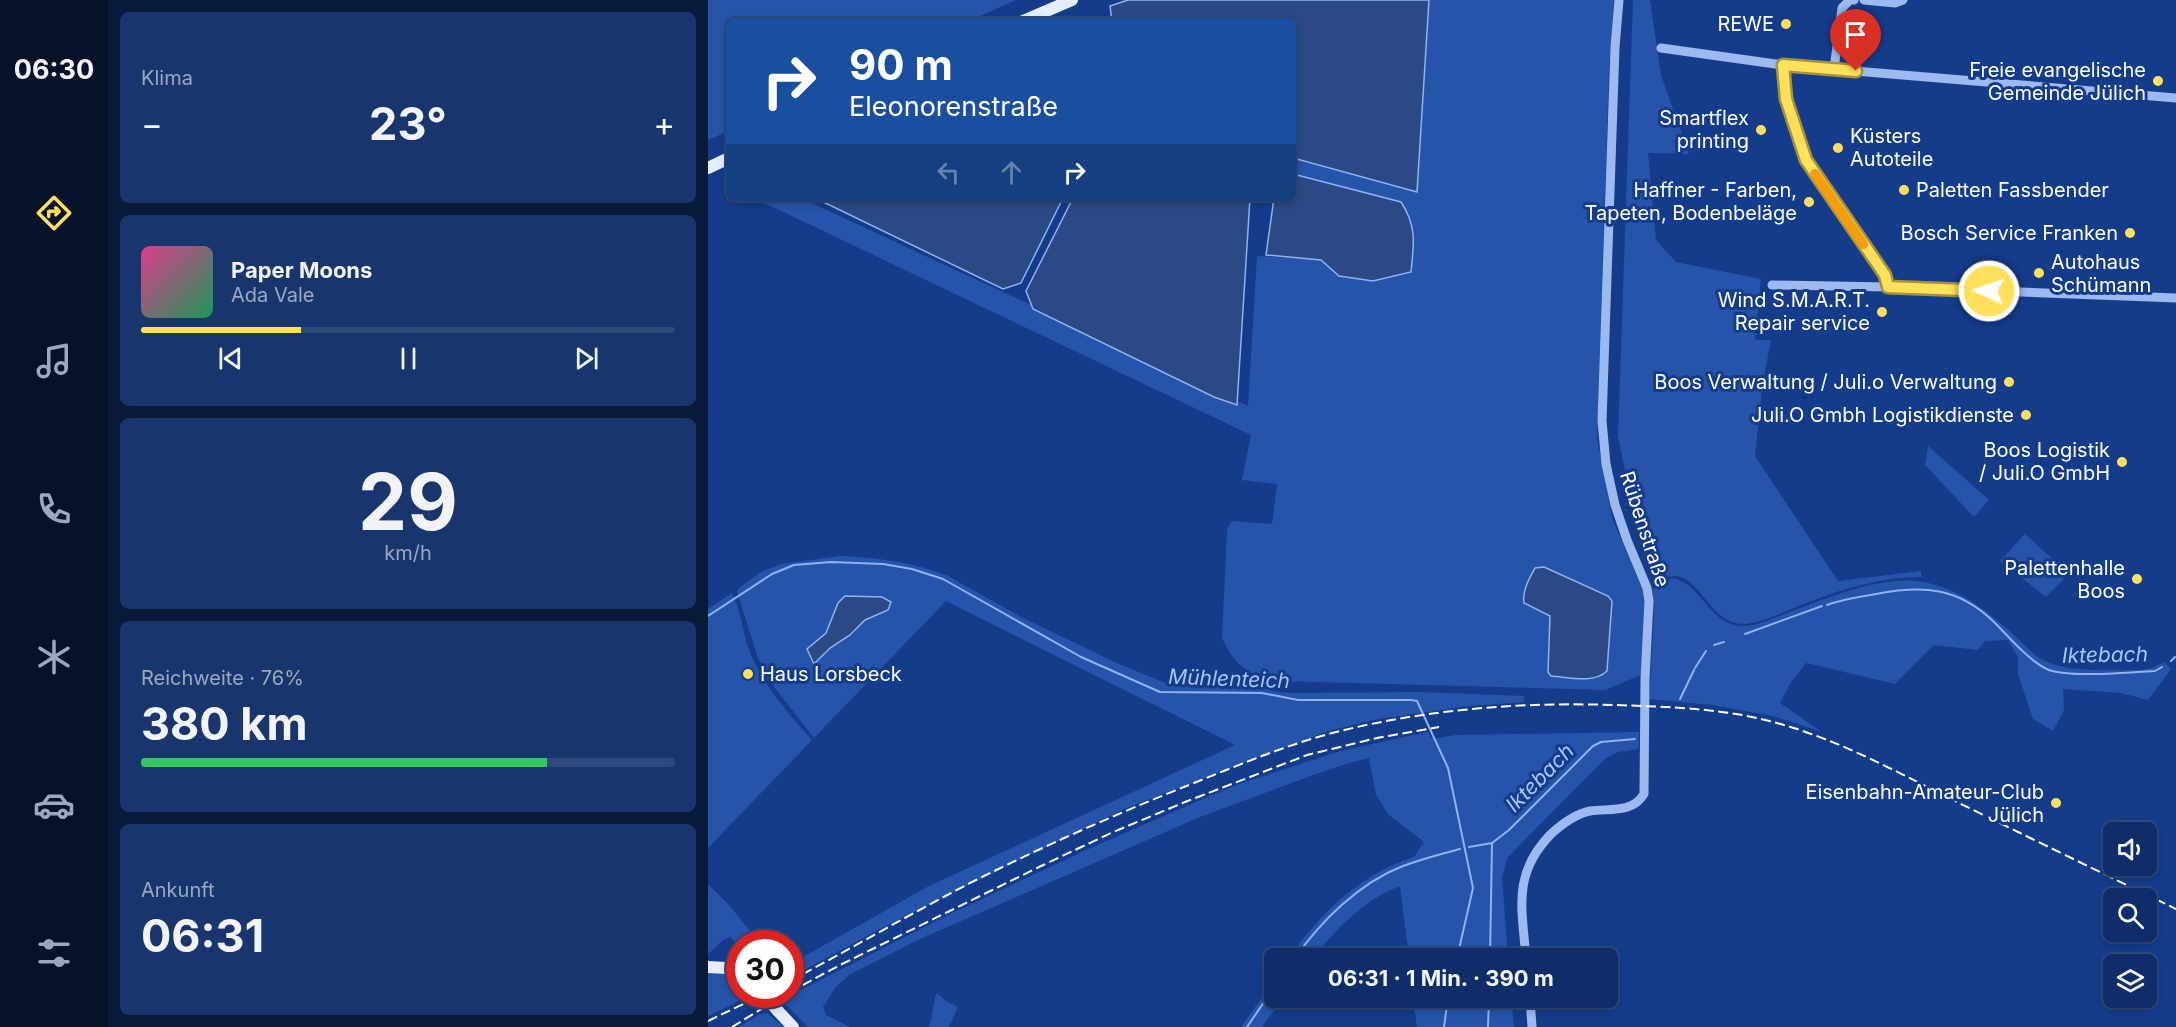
<!DOCTYPE html>
<html lang="de">
<meta charset="utf-8">
<style>
:root{--surface:#0f2d68;--page:#18356e;--text:#f1f3f6;--muted:#9ba8c0;--line:#2f497c;--accent:#ffe05b}
body{margin:0;font-family:Inter,sans-serif;background:var(--page);color:var(--text);height:100vh;display:flex;flex-direction:column;font-size:22px;white-space:nowrap}
*{box-sizing:border-box;margin:0}
p{font-size:20px;color:var(--muted)}
.icon{flex:none;width:33px;height:33px;fill:none;stroke:currentColor;stroke-width:2;stroke-linecap:round;stroke-linejoin:round}
.map{position:relative;flex:1;overflow:hidden}
.details{display:flex;flex-direction:column;gap:12px;padding:12px;background:#081939;width:600px}
.details>*{flex:none}
.hud{position:absolute;left:18px;top:18px;width:570px;height:183px;border-radius:9px;box-shadow:0 3px 9px #0003,0 0 0 2px var(--line);background:#1a4fa0;color:#fff;overflow:hidden}
.fabs{position:absolute;left:1395px;top:822px;display:grid;gap:12px}
.fabs a{display:grid;place-items:center;width:54px;height:54px;border-radius:9px;background:var(--surface);box-shadow:0 3px 9px #0003,0 0 0 2px var(--line);font-size:30px}
.speed{position:absolute;left:18px;top:930px;display:flex;gap:12px;font-size:30px;font-weight:700;text-align:center}
.speed>*{display:grid;place-content:center;width:78px;height:78px;border-radius:50%;background:var(--surface);box-shadow:0 3px 9px #0003,0 0 0 2px var(--line);line-height:1}
.speed .limit{border:9px solid #d22;background:#fff;color:#111}
.pin{position:absolute;display:grid;place-items:center;width:51px;height:51px;color:#fff;margin:-62px -26px;border-radius:50% 50% 50% 0;rotate:-45deg;box-shadow:0 0 6px #0007}
.pin .icon{rotate:45deg}
.me{position:absolute;width:66px;margin:-33px;rotate:273deg;stroke-linejoin:round;filter:drop-shadow(0 0 4px #0008)}
.turn{display:flex;align-items:center;gap:21px;height:126px;padding:0 24px;font-size:27px}
.turn .icon{width:78px;height:78px;stroke-width:2.5}
.turn b{display:block;font-size:42px;line-height:51px}
.lanes{display:flex;align-items:center;height:57px;padding:0 24px;background:#0003;justify-content:center;gap:30px;direction:ltr}
.lanes .off{opacity:.35}
.big{font-size:45px;font-weight:700;line-height:1.1}
.details .tile{flex:1;display:flex;flex-direction:column;justify-content:center;gap:9px;min-width:0;padding:0 21px;border-radius:9px;background:var(--page)}
.details .dial{align-items:center;gap:0}
.dial b{font-size:78px;line-height:1}
.song{display:flex;align-items:center;gap:18px}
.cover{width:72px;height:72px;border-radius:9px;background:linear-gradient(135deg,hsl(330 70% 55%),hsl(150 70% 35%))}
.played{height:6px;border-radius:3px;background:linear-gradient(90deg,var(--accent) 30%,var(--line) 30%)}
.keys{display:flex;justify-content:space-around;direction:ltr}
.heat{display:flex;justify-content:space-between;align-items:center;font-size:33px;direction:ltr}
.charge{height:9px;border-radius:4px;background:linear-gradient(90deg,#34c759 76%,var(--line) 0)}
.trip{position:absolute;left:556px;top:948px;width:354px;height:60px;border-radius:9px;background:var(--surface);box-shadow:0 3px 9px #0003,0 0 0 2px var(--line);font-weight:700;line-height:60px;text-align:center}
main{display:flex;flex:1;min-height:0}
.tabs{display:flex;flex-direction:column;width:108px;justify-content:space-around;align-items:center;background:#06122a;color:var(--muted)}
.tabs .icon{width:42px;height:42px}
.tabs .active{color:var(--accent)}
.tabs b{font-size:27px;color:var(--text)}
.map>svg:first-child{display:block}
.green{fill:#2654aa;fill-rule:evenodd}
.water{fill:#2b4985;stroke:#8eb3f3;stroke-width:1.5}
.lines{fill:none;stroke-linecap:round;stroke-linejoin:round}
.stream{stroke:#8eb3f3;stroke-width:2}
.minor{stroke:#9cbaf0;stroke-width:9}
.major{stroke:#e5edff;stroke-width:12}
.rail{stroke:#fff;stroke-width:2;stroke-dasharray:10 4.5;stroke-linecap:butt}
.major-bridge{stroke:#e5edff;stroke-width:12}
.route-casing{stroke:#a6923b;stroke-width:15}
.route{stroke:#ffe05b;stroke-width:10}
.slow{stroke:#f59e0b;stroke-width:10}
.poi-dot{fill:#ffe05b;stroke:#143c8b;stroke-width:2}
.labels{text-anchor:middle;stroke-width:6;stroke-linejoin:round;paint-order:stroke}
.poi-label{font-size:20px;fill:#fff;stroke:#143c8b;text-anchor:end}
.street-label{font-size:20px;fill:#fff;stroke:#143c8b}
.water-label{font-size:21px;font-style:italic;fill:#a8c4f7;stroke:#143c8b}
</style>
<main>
<nav class="tabs">
<b>06:30</b>
<svg class="icon active" aria-label="directions" viewBox="0 0 24 24"><path d="M12 3l9 9-9 9-9-9zM9 14v-3h6M13 9l2 2-2 2"/></svg>
<svg class="icon" aria-label="music" viewBox="0 0 24 24"><path d="M9 18V5l10-2v13"/><circle cx="6" cy="18" r="3"/><circle cx="16" cy="16" r="3"/></svg>
<svg class="icon" aria-label="phone" viewBox="0 0 24 24"><path d="M5 4h4l2 5-3 2q2 4 5 5l2-3 5 2v4C11 20 4 13 5 4z"/></svg>
<svg class="icon" aria-label="climate" viewBox="0 0 24 24"><path d="M12 3v18M4 7l16 10M4 17L20 7"/></svg>
<svg class="icon" aria-label="car" viewBox="0 0 24 24"><path d="M5 17H2v-5l4-1 3-4h7l3 4 3 1v5h-3M9 17h6M6 11h13"/><circle cx="7" cy="17" r="2"/><circle cx="17" cy="17" r="2"/></svg>
<svg class="icon" aria-label="filters" viewBox="0 0 24 24"><path d="M4 7h16M4 17h16"/><circle cx="9" cy="7" r="2"/><circle cx="15" cy="17" r="2"/></svg>
</nav>
<section class="details">
<div class="tile"><p>Klima</p>
<div class="heat"><a>−</a><b class="big">23°</b><a>+</a></div>
</div>
<div class="tile">
<div class="song"><i class="cover"></i><div><b>Paper Moons</b><p>Ada Vale</p></div></div>
<div class="played"></div>
<div class="keys"><svg class="icon" aria-label="previous" viewBox="0 0 24 24"><path d="M18 5L8 12l10 7zM5 5v14"/></svg><svg class="icon" aria-label="pause" viewBox="0 0 24 24"><path d="M8 5v14M16 5v14"/></svg><svg class="icon" aria-label="next" viewBox="0 0 24 24"><path d="M6 5l10 7-10 7zM19 5v14"/></svg></div>
</div>
<div class="tile dial"><b>29</b><p>km/h</p></div>
<div class="tile"><p>Reichweite · 76%</p><b class="big">380 km</b><div class="charge"></div></div>
<div class="tile"><p>Ankunft</p><b class="big">06:31</b></div>
</section>
<div class="map">
<svg width="1468" height="1027" viewBox="0 0 1468 1027">
<rect width="100%" height="100%" fill="#143c8b"/>
<!-- green -->
<path class="green" d="M 0,0 L 308,0 L 261,21 L 21,21 L 21,131 L 0,140 Z
M 721,0 L 906,0 L 901,69 L 889,437 L 904,518 L 938,597 L 933,675 L 897,690 L 571,681 C 540,674 528,668 514,638 L 519,530 L 524,521 L 564,524 L 569,484 L 534,480 L 543,435 L 48,199 L 93,198 L 540,406 L 549,256 L 613,260 L 631,276 L 665,281 L 703,272 C 706,244 709,226 693,202 L 585,174 L 585,158 L 709,191 ZM 836,567 L 900,596 L 904,602 L 899,671 L 843,676 L 840,672 L 842,616 L 816,603 L 815,595 L 827,568 Z
M 925,0 L 942,0 L 953,75 L 981,154 L 940,153 L 948,240 L 968,262 L 1053,279 L 1047,340 L 1063,340 L 1054,388 L 1047,456 L 1130,581 L 1213,571 L 1213,577 C 1172,577 1134,589 1096,604 C 1077,611 1055,623 1035,624 C 1003,624 994,580 969,576 C 963,575 958,579 952,580 L 932,543 L 910,437 Z
M 1220,446 L 1281,500 L 1266,517 L 1217,465 Z
M 1317,534 L 1361,574 L 1338,597 L 1292,561 Z
M 133,556 C 170,558 205,562 240,576 L 313,617 L 411,664 L 460,684 L 483,687 L 548,686 L 569,692 L 588,693 L 713,692 L 816,696 L 816,702 L 762,706 L 670,719 L 620,731 L 416,809 L 176,927 L 83,977 L 83,959 L 95,957 L 219,887 L 527,745 L 238,601 L 106,738 L 67,688 L 50,658 L 29,592 L 31,588 L 53,572 L 73,564 Z
M 963,578 C 993,581 1001,627 1036,626 C 1050,626 1066,618 1079,613 C 1117,599 1175,574 1215,582 C 1253,589 1279,611 1307,636 C 1316,644 1324,654 1335,660 C 1359,673 1405,670 1433,670 L 1444,668 L 1456,662 L 1463,669 L 1440,700 L 1413,693 L 1355,689 L 1356,710 L 1345,731 L 1325,719 L 1310,674 L 1310,657 L 1300,640 L 1277,641 L 1270,650 L 1226,645 L 1187,684 L 1098,663 L 1082,684 L 1072,703 L 1114,732 L 1065,716 L 1004,705 L 941,699 L 946,616 L 944,589 Z
M 24,593 C 33,610 34,629 40,647 C 53,683 79,712 104,740 L 0,848 L 0,609 Z
M 719,732 L 724,739 L 748,735 L 931,732 L 930,749 L 910,752 L 897,759 L 800,857 L 794,877 L 800,958 L 701,958 L 692,886 C 657,899 627,930 605,958 L 581,958 C 611,914 654,873 706,857 L 716,842 L 681,815 L 668,795 L 661,758 L 641,763 L 594,779 L 492,817 L 212,939 L 141,975 L 127,988 L 115,1007 L 118,1015 L 142,1027 L 100,1027 L 78,1005 L 77,998 L 242,914 L 378,850 L 499,797 L 537,782 L 632,751 Z
M 0,884 L 20,904 L 52,943 L 32,944 L 31,949 L 23,937 L 15,940 L 0,954 Z
M 0,972 L 12,972 L 31,981 L 32,994 L 44,995 L 0,1016 Z
M 567,979 L 567,998 L 575,998 L 554,1027 L 533,1027 Z
M 229,993 L 238,1001 L 250,1007 L 241,1027 L 221,1027 C 225,1016 225,1000 229,993 Z
M 705,998 L 803,998 L 806,1027 L 709,1027 Z
M 59,1013 L 76,1027 L 31,1027 L 52,1014 Z"/>
<!-- water -->
<path class="water" d="M 420,0 L 721,0 L 709,192 L 585,158 L 585,21 L 404,21 L 402,6 Z
M 585,174 L 693,202 C 709,226 706,244 703,272 L 665,281 L 631,276 L 613,260 L 558,255 L 566,198 L 585,198 Z
M 107,198 L 355,198 L 313,283 L 295,289 Z
M 365,198 L 542,198 L 529,405 L 506,397 L 325,309 L 318,291 Z
M 836,567 L 900,596 L 904,601 L 899,671 C 886,684 860,677 843,676 L 840,672 L 842,616 L 816,603 C 814,591 821,579 827,568 Z
M 137,596 L 174,597 L 183,602 L 180,610 L 157,620 L 142,635 L 122,648 L 106,664 L 99,649 L 118,633 L 130,603 Z"/>
<g class="lines">
<!-- stream -->
<path class="stream" d="M 1119,605 C 1135,599 1151,597 1168,594 C 1215,585 1250,587 1286,622 C 1301,637 1323,663 1341,670 C 1365,678 1420,672 1447,671 L 1454,667
M 0,616 L 64,574 L 86,565 L 123,562 L 175,564 L 204,569 L 235,579 L 373,657 L 452,692 L 554,693 L 590,700 L 703,700 L 709,701 L 740,768 L 765,888 L 749,958
M 1037,634 L 1114,606
M 1006,645 L 1016,642
M 1463,661 L 1467,657
M 987,668 L 998,651
M 972,699 L 986,670
M 761,847 L 784,843 L 801,830 L 885,746 L 893,742 L 927,739
M 587,958 C 613,921 651,883 695,866 C 713,859 733,854 752,849
M 782,958 L 784,843
M 539,1027 L 567,986
M 736,1027 L 740,998
M 780,1027 L 781,998"/>
<!-- minor -->
<path class="minor" d="M 1156,0 L 1187,3 L 1195,0
M 953,48 L 1075,65 L 1468,98
M 1075,65 L 1078,99 L 1098,160 L 1177,275 L 1180,287
M 1126,69 L 1134,8 L 1142,0 L 1146,0
M 1064,285 L 1180,287 L 1468,298
M 818,958 C 814,908 804,874 843,834 C 854,824 867,814 882,811 C 901,808 924,814 936,794 L 937,679 L 941,601 L 939,588 L 919,540 L 907,505 L 898,464 L 894,421 L 907,47 L 911,0
M 822,998 L 824,1027"/>
<!-- major -->
<path class="major" d="M 315,21 L 364,0
M 0,168 L 21,158
M 0,967 L 18,968 L 32,974
M 70,1011 L 85,1027"/>
<!-- rail -->
<path class="rail" d="M 82,981 C 144,948 204,913 266,881 C 340,844 415,811 491,781 C 538,762 584,743 632,731 C 722,709 813,702 906,705 C 961,707 1016,708 1069,723 C 1131,740 1189,772 1247,801 C 1320,837 1394,873 1468,909
M 82,992 L 130,966 L 333,866 L 403,833 L 477,802 L 599,755 L 669,738 L 731,727
M 0,1021 L 56,994
M 24,1027 L 78,994"/>
<!-- major-bridge -->
<path class="major-bridge" d="M 55,994 L 70,1011"/>
</g>
<g class="lines">
<defs>
<path id="route" d="M 1148,71 L 1075,65 L 1078,99 L 1098,160 L 1177,275 L 1180,287 L 1281,291"/>
</defs>
<!-- route casing -->
<use href="#route" class="route-casing"/>
<!-- route -->
<use href="#route" class="route"/>
<!-- slow -->
<path class="slow" d="M 1107,174 L 1155,244"/>
</g>
<!-- markers -->
<g class="poi-dot">
<circle cx="1078" cy="24" r="6"/>
<circle cx="1450" cy="81" r="6"/>
<circle cx="1053" cy="130" r="6"/>
<circle cx="1130" cy="148" r="6"/>
<circle cx="1196" cy="190" r="6"/>
<circle cx="1101" cy="202" r="6"/>
<circle cx="1422" cy="233" r="6"/>
<circle cx="1331" cy="273" r="6"/>
<circle cx="1174" cy="312" r="6"/>
<circle cx="1301" cy="382" r="6"/>
<circle cx="1318" cy="415" r="6"/>
<circle cx="1414" cy="462" r="6"/>
<circle cx="1429" cy="579" r="6"/>
<circle cx="40" cy="674" r="6"/>
<circle cx="1348" cy="803" r="6"/>
</g>
<g class="labels">
<!-- poi labels -->
<g class="poi-label">
<text x="1066" y="31">REWE</text>
<text x="1438" y="77">Freie evangelische<tspan x="1438" dy="23">Gemeinde Jülich</tspan></text>
<text x="1041" y="125">Smartflex<tspan x="1041" dy="23">printing</tspan></text>
<text x="1142" y="143" text-anchor="start">Küsters<tspan x="1142" dy="23">Autoteile</tspan></text>
<text x="1089" y="197">Haffner - Farben,<tspan x="1089" dy="23">Tapeten, Bodenbeläge</tspan></text>
<text x="1208" y="197" text-anchor="start">Paletten Fassbender</text>
<text x="1410" y="240">Bosch Service Franken</text>
<text x="1343" y="269" text-anchor="start">Autohaus<tspan x="1343" dy="23">Schümann</tspan></text>
<text x="1162" y="307">Wind S.M.A.R.T.<tspan x="1162" dy="23">Repair service</tspan></text>
<text x="1289" y="389">Boos Verwaltung / Juli.o Verwaltung</text>
<text x="1306" y="422">Juli.O Gmbh Logistikdienste</text>
<text x="1402" y="457">Boos Logistik<tspan x="1402" dy="23">/ Juli.O GmbH</tspan></text>
<text x="1417" y="575">Palettenhalle<tspan x="1417" dy="23">Boos</tspan></text>
<text x="52" y="681" text-anchor="start">Haus Lorsbeck</text>
<text x="1336" y="799">Eisenbahn-Amateur-Club<tspan x="1336" dy="23">Jülich</tspan></text>
</g>
<!-- street labels -->
<g class="street-label">
<text transform="translate(937 529) rotate(72)" y="7">Rübenstraße</text>
</g>
<!-- water labels -->
<g class="water-label">
<text transform="translate(1397 655) rotate(-1)" y="7">Iktebach</text>
<text transform="translate(521 679) rotate(2)" y="7">Mühlenteich</text>
<text transform="translate(832 778) rotate(-45)" y="7">Iktebach</text>
</g>
</g>
</svg>
<div class="fabs">
<a><svg class="icon" aria-label="sound" viewBox="0 0 24 24"><path d="M4 9h4l5-4v14l-5-4H4zM17 9q2 3 0 6"/></svg></a>
<a><svg class="icon" aria-label="search" viewBox="0 0 24 24"><circle cx="10" cy="10" r="6"/><path d="M15 15l6 6"/></svg></a>
<a><svg class="icon" aria-label="layers" viewBox="0 0 24 24"><path d="M12 4l9 5-9 5-9-5zM3 14l9 5 9-5"/></svg></a>
</div>
<div class="speed"><div class="limit">30</div></div>
<div class="pin" style="left:1148px;top:71px;background:#d93025"><svg class="icon" aria-label="arrive" viewBox="0 0 24 24"><path d="M6 21V4h12l-3 4 3 4H6"/></svg></div>
<svg class="me" style="left:1281px;top:291px" viewBox="-20 -20 40 40"><circle r="17" fill="#ffe05b" stroke="#fff" stroke-width="3"/><path d="M0-11L8 9 0 5-8 9z" fill="#fff"/></svg>
<div class="trip">06:31 · 1 Min. · 390 m</div>
<div class="hud">
<div class="turn"><svg class="icon" aria-label="right" viewBox="0 0 24 24"><path d="M7 20v-9h11M14 6l5 5-5 5"/></svg><div><b>90 m</b>Eleonorenstraße</div></div>
<div class="lanes"><svg class="icon off" aria-label="left" viewBox="0 0 24 24"><path d="M17 20v-9H6M10 6l-5 5 5 5"/></svg><svg class="icon off" aria-label="ahead" viewBox="0 0 24 24"><path d="M12 20V5M6 11l6-6 6 6"/></svg><svg class="icon" aria-label="right" viewBox="0 0 24 24"><path d="M7 20v-9h11M14 6l5 5-5 5"/></svg></div>
</div>
</div>
</main>
